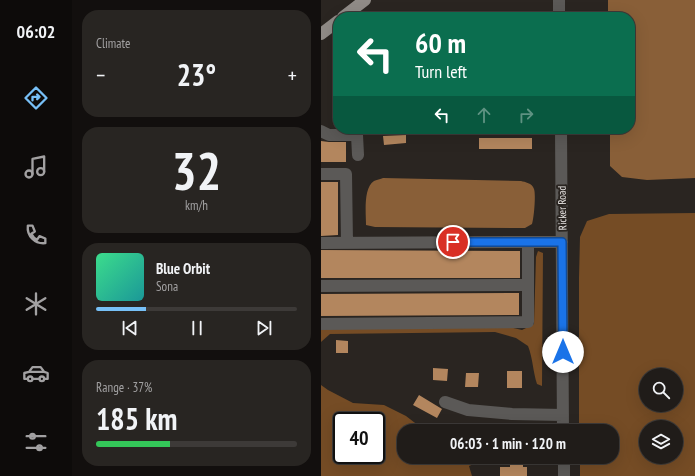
<!DOCTYPE html>
<meta charset="utf-8">
<style>
:root{--surface:#201c19;--page:#282522;--text:#f1f3f6;--muted:#a2a1a2;--line:#3d3a38;--accent:#77c0f7}
body{margin:0;font-family:"PT Sans Narrow",sans-serif;background:var(--page);color:var(--text);height:100vh;display:flex;flex-direction:column;font-size:15px;white-space:nowrap}
*{box-sizing:border-box;margin:0}
p{font-size:13px;color:var(--muted)}
.icon{flex:none;width:22px;height:22px;fill:none;stroke:currentColor;stroke-width:2;stroke-linecap:round;stroke-linejoin:round}
.map{position:relative;flex:1;overflow:hidden}
.side{display:flex;flex-direction:column;gap:10px;padding:10px;background:#120f0e;width:249px}
.side>*{flex:none}
.top-card{position:absolute;left:12px;top:12px;width:302px;height:122px;border-radius:16px;box-shadow:0 4px 16px #0002,0 0 0 1px var(--line);background:#0b6e4f;color:#fff;overflow:hidden}
.tools{position:absolute;left:318px;top:368px;display:grid;gap:8px}
.tools a{display:grid;place-items:center;width:44px;height:44px;border-radius:50%;background:var(--surface);box-shadow:0 4px 16px #0002,0 0 0 1px var(--line);font-size:20px}
.speed{position:absolute;left:12px;top:412px;display:flex;gap:8px;font-size:20px;font-weight:700;text-align:center}
.speed>*{display:grid;place-content:center;width:52px;height:52px;border-radius:50%;background:var(--surface);box-shadow:0 4px 16px #0002,0 0 0 1px var(--line);line-height:1}
.speed .limit{border:2px solid #111;border-radius:6px;background:#fff;color:#111}
.pin{position:absolute;display:grid;place-items:center;width:34px;height:34px;color:#fff;margin:-17px;border:2px solid #fff;border-radius:50%;box-shadow:0 1px 4px #0007}
.me{position:absolute;width:44px;margin:-22px;rotate:0deg;stroke-linejoin:round;filter:drop-shadow(0 0 3px #0008)}
.turn{display:flex;align-items:center;gap:14px;height:84px;padding:0 16px;font-size:18px}
.turn .icon{width:52px;height:52px;stroke-width:2.5}
.turn b{display:block;font-size:28px;line-height:34px}
.lanes{display:flex;align-items:center;height:38px;padding:0 16px;background:#0003;justify-content:center;gap:20px;direction:ltr}
.lanes .off{opacity:.35}
.big{font-size:30px;font-weight:700;line-height:1.1}
.side .tile{flex:1;display:flex;flex-direction:column;justify-content:center;gap:6px;min-width:0;padding:0 14px;border-radius:16px;background:var(--page)}
.side .dial{align-items:center;gap:0}
.dial b{font-size:52px;line-height:1}
.song{display:flex;align-items:center;gap:12px}
.cover{width:48px;height:48px;border-radius:6px;background:linear-gradient(135deg,hsl(150 70% 55%),hsl(180 70% 35%))}
.played{height:4px;border-radius:2px;background:linear-gradient(90deg,var(--accent) 25%,var(--line) 25%)}
.keys{display:flex;justify-content:space-around;direction:ltr}
.heat{display:flex;justify-content:space-between;align-items:center;font-size:22px;direction:ltr}
.charge{height:6px;border-radius:3px;background:linear-gradient(90deg,#34c759 37%,var(--line) 0)}
.trip{position:absolute;left:76px;top:424px;width:222px;height:40px;border-radius:16px;background:var(--surface);box-shadow:0 4px 16px #0002,0 0 0 1px var(--line);font-weight:700;line-height:40px;text-align:center}
main{display:flex;flex:1;min-height:0}
.menu{display:flex;flex-direction:column;width:72px;justify-content:space-around;align-items:center;background:#0d0b0a;color:var(--muted)}
.menu .icon{width:28px;height:28px}
.menu .active{color:var(--accent)}
.menu b{font-size:18px;color:var(--text)}
.map>svg:first-child{display:block}
.forest{fill:#754c25;fill-rule:evenodd}
.water{fill:#895f38}
.building{fill:#b3865e}
.lines{fill:none;stroke-linecap:round;stroke-linejoin:round}
.minor{stroke:#5b5957;stroke-width:12}
.major{stroke:#908b87;stroke-width:12}
.route-casing{stroke:#114b97;stroke-width:10}
.route{stroke:#1a73e8;stroke-width:7}
.labels{text-anchor:middle;stroke-width:4;stroke-linejoin:round;paint-order:stroke}
.street-label{font-size:11px;fill:#e9e6e4;stroke:#2a2521}
</style>
<main>
<nav class="menu">
<b>06:02</b>
<svg class="icon active" aria-label="directions" viewBox="0 0 24 24"><path d="M12 3l9 9-9 9-9-9zM9 14v-3h6M13 9l2 2-2 2"/></svg>
<svg class="icon" aria-label="music" viewBox="0 0 24 24"><path d="M9 18V5l10-2v13"/><circle cx="6" cy="18" r="3"/><circle cx="16" cy="16" r="3"/></svg>
<svg class="icon" aria-label="phone" viewBox="0 0 24 24"><path d="M5 4h4l2 5-3 2q2 4 5 5l2-3 5 2v4C11 20 4 13 5 4z"/></svg>
<svg class="icon" aria-label="climate" viewBox="0 0 24 24"><path d="M12 3v18M4 7l16 10M4 17L20 7"/></svg>
<svg class="icon" aria-label="car" viewBox="0 0 24 24"><path d="M5 17H2v-5l4-1 3-4h7l3 4 3 1v5h-3M9 17h6M6 11h13"/><circle cx="7" cy="17" r="2"/><circle cx="17" cy="17" r="2"/></svg>
<svg class="icon" aria-label="filters" viewBox="0 0 24 24"><path d="M4 7h16M4 17h16"/><circle cx="9" cy="7" r="2"/><circle cx="15" cy="17" r="2"/></svg>
</nav>
<section class="side">
<div class="tile"><p>Climate</p>
<div class="heat"><a>−</a><b class="big">23°</b><a>+</a></div>
</div>
<div class="tile dial"><b>32</b><p>km/h</p></div>
<div class="tile">
<div class="song"><i class="cover"></i><div><b>Blue Orbit</b><p>Sona</p></div></div>
<div class="played"></div>
<div class="keys"><svg class="icon" aria-label="previous" viewBox="0 0 24 24"><path d="M18 5L8 12l10 7zM5 5v14"/></svg><svg class="icon" aria-label="pause" viewBox="0 0 24 24"><path d="M8 5v14M16 5v14"/></svg><svg class="icon" aria-label="next" viewBox="0 0 24 24"><path d="M6 5l10 7-10 7zM19 5v14"/></svg></div>
</div>
<div class="tile"><p>Range · 37%</p><b class="big">185 km</b><div class="charge"></div></div>
</section>
<div class="map">
<svg width="374" height="476" viewBox="0 0 374 476">
<rect width="100%" height="100%" fill="#2a2521"/>
<!-- forest -->
<path class="forest" d="M 374,213 L 374,476 L 259,476 L 259,457 L 291,457 L 291,431 L 258,431 L 258,278 L 259,237 L 266,221 L 288,214 ZM 325,375 L 355,375 L 355,405 L 325,405 ZM 325,427 L 355,427 L 355,457 L 325,457 Z
M 217,251 L 222,253 L 221,386 L 216,384 C 212,372 212,359 207,346 L 195,338 L 174,332 L 9,334 L 0,342 L 0,329 L 188,327 L 201,330 L 213,324 L 215,257 Z
M 0,385 L 7,390 L 32,403 L 63,405 L 85,416 L 98,426 L 155,427 L 190,431 L 83,431 L 83,457 L 174,457 L 167,458 L 148,466 L 151,476 L 0,476 ZM 21,421 L 55,421 L 55,455 L 21,455 Z"/>
<!-- water -->
<path class="water" d="M 287,0 L 374,0 L 374,178 L 326,180 L 301,177 L 289,166 L 289,129 L 309,129 L 309,17 L 287,17 Z
M 62,178 L 200,181 C 204,182 211,183 213,189 C 215,194 213,218 211,224 L 204,228 L 54,227 L 45,225 C 45,214 42,188 53,181 C 55,180 60,179 62,178 Z"/>
<!-- building -->
<path class="building" d="M 85,135 L 85,143 L 63,145 L 62,136 Z
M 158,138 L 211,138 L 211,149 L 158,149 Z
M 0,141 L 8,142 L 25,142 L 25,162 L 0,162 Z
M 0,182 L 17,182 L 17,235 L 0,236 Z
M 0,250 L 199,251 L 199,278 L 0,278 Z
M 198,293 L 198,315 L 0,316 L 0,294 Z
M 15,340 L 27,341 L 27,353 L 15,353 Z
M 112,368 L 127,369 L 126,381 L 112,380 Z
M 186,371 L 201,371 L 201,388 L 186,388 Z
M 145,373 L 158,373 L 157,387 L 144,387 Z
M 98,395 L 121,409 L 116,418 L 92,405 Z
M 189,457 L 202,457 L 202,467 L 206,467 L 206,476 L 179,476 L 179,467 L 189,467 Z"/>
<g class="lines">
<!-- minor -->
<path class="minor" d="M 238,0 L 238,17
M 240,129 L 242,431
M 0,131 L 8,135 L 36,135 L 37,155
M 0,174 L 25,174 L 26,243
M 0,243 L 207,242
M 0,286 L 207,285
M 0,324 L 207,322 L 207,242 L 241,242
M 124,402 L 147,410 L 191,414 L 242,415
M 243,457 L 243,476"/>
<!-- major -->
<path class="major" d="M 22,17 L 44,0
M 0,34 L 17,21"/>
</g>
<g class="lines">
<defs>
<path id="route" d="M 132,242 L 241,242 L 242,352"/>
</defs>
<!-- route casing -->
<use href="#route" class="route-casing"/>
<!-- route -->
<use href="#route" class="route"/>
</g>
<g class="labels">
<!-- street labels -->
<g class="street-label">
<text transform="translate(241 208) rotate(-91)" y="4">Ricker Road</text>
</g>
</g>
</svg>
<div class="tools">
<a><svg class="icon" aria-label="search" viewBox="0 0 24 24"><circle cx="10" cy="10" r="6"/><path d="M15 15l6 6"/></svg></a>
<a><svg class="icon" aria-label="layers" viewBox="0 0 24 24"><path d="M12 4l9 5-9 5-9-5zM3 14l9 5 9-5"/></svg></a>
</div>
<div class="speed"><div class="limit">40</div></div>
<div class="pin" style="left:132px;top:242px;background:#d93025"><svg class="icon" aria-label="arrive" viewBox="0 0 24 24"><path d="M6 21V4h12l-3 4 3 4H6"/></svg></div>
<svg class="me" style="left:242px;top:352px" viewBox="-20 -20 40 40"><circle r="19" fill="#fff"/><path d="M0-13L10 11 0 6-10 11z" fill="#1a73e8"/></svg>
<div class="trip">06:03 · 1 min · 120 m</div>
<div class="top-card">
<div class="turn"><svg class="icon" aria-label="left" viewBox="0 0 24 24"><path d="M17 20v-9H6M10 6l-5 5 5 5"/></svg><div><b>60 m</b>Turn left</div></div>
<div class="lanes"><svg class="icon" aria-label="left" viewBox="0 0 24 24"><path d="M17 20v-9H6M10 6l-5 5 5 5"/></svg><svg class="icon off" aria-label="ahead" viewBox="0 0 24 24"><path d="M12 20V5M6 11l6-6 6 6"/></svg><svg class="icon off" aria-label="right" viewBox="0 0 24 24"><path d="M7 20v-9h11M14 6l5 5-5 5"/></svg></div>
</div>
</div>
</main>
